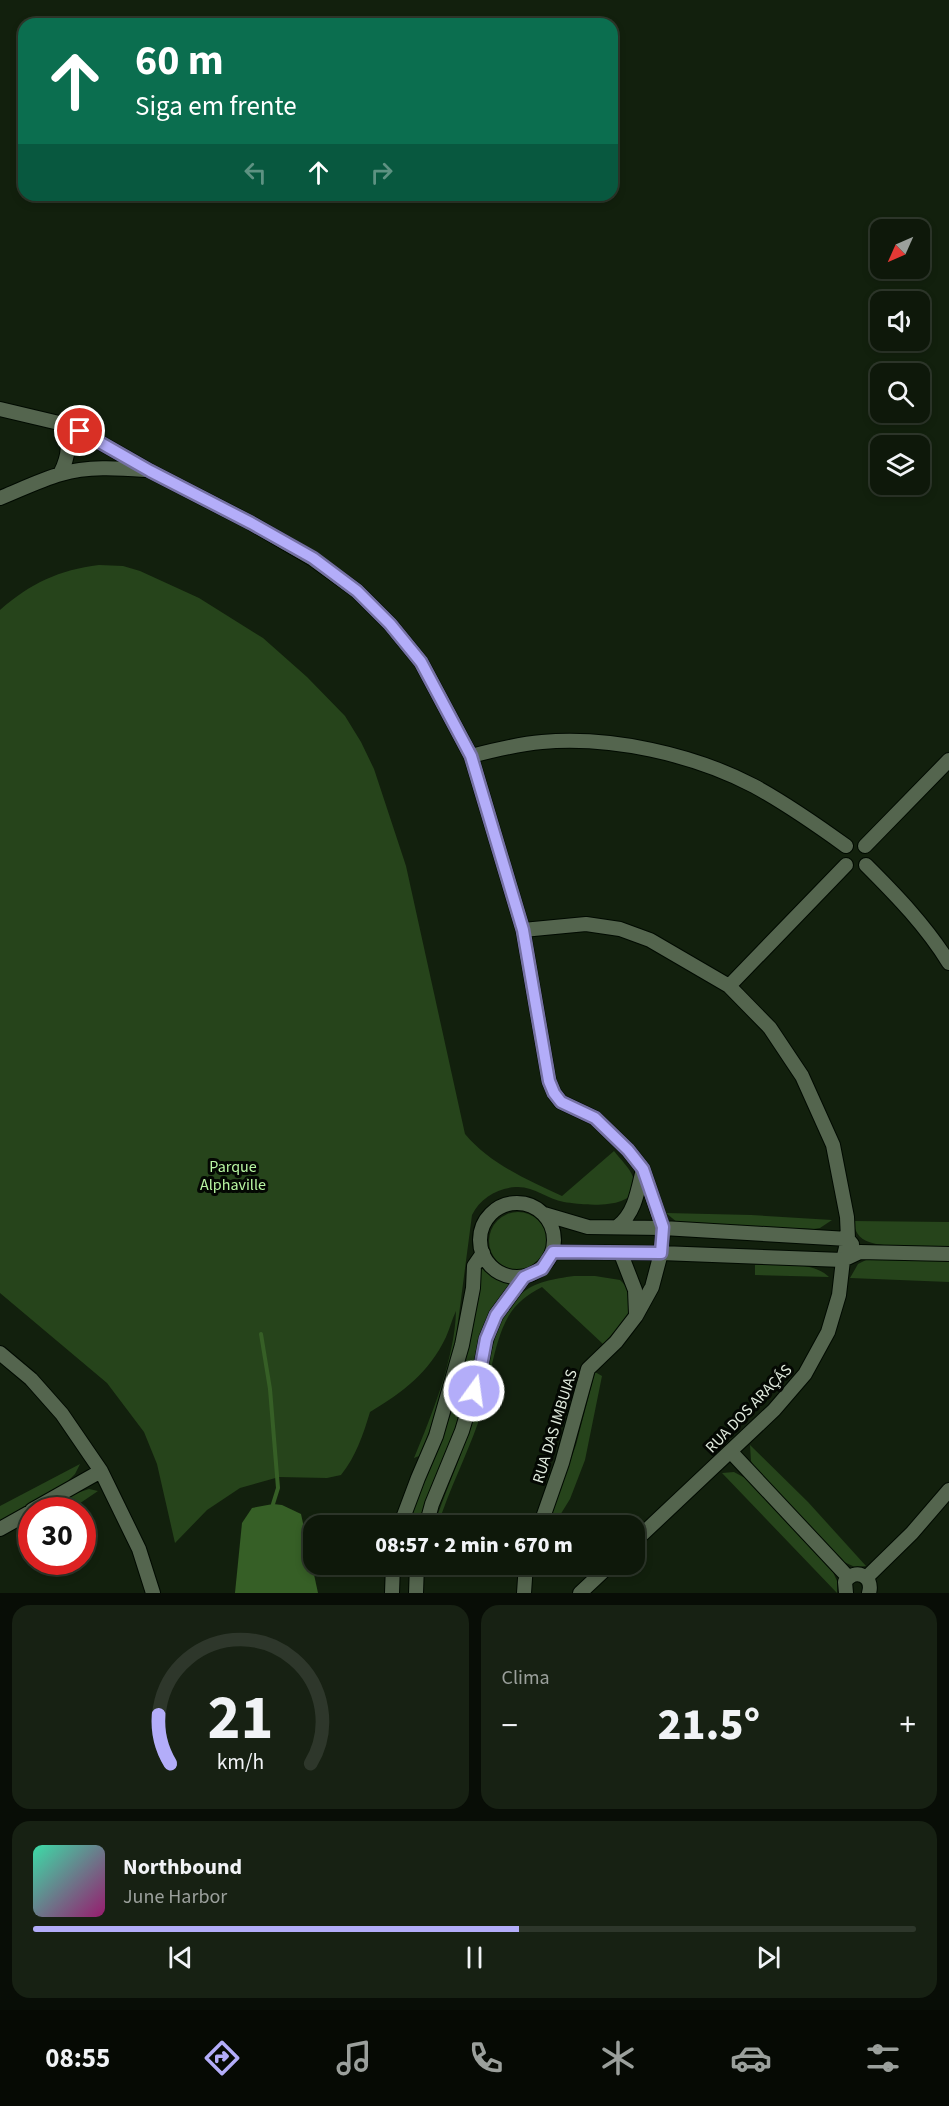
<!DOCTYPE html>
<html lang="pt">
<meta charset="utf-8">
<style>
:root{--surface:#0e180a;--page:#172113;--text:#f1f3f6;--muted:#9ba09c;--line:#2e372b;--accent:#b3adf9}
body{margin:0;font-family:"Source Sans 3",sans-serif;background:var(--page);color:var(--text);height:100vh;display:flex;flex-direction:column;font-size:22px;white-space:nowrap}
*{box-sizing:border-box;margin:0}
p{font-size:20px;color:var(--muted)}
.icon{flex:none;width:33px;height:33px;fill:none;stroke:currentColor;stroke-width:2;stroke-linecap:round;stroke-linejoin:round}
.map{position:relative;height:1593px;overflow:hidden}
.side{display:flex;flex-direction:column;gap:12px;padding:12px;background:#080d06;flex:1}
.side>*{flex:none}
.hud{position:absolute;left:18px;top:18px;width:600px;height:183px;border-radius:18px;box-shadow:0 3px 9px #0003,0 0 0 2px var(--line);background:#0b6e4f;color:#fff;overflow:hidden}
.needle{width:39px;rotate:225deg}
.controls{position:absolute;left:870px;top:219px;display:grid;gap:12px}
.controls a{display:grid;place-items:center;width:60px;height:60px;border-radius:12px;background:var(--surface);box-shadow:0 3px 9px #0003,0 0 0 2px var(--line);font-size:30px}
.speed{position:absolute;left:18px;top:1497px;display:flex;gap:12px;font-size:30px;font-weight:700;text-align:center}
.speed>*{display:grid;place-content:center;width:78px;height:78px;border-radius:50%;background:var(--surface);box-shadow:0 3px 9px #0003,0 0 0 2px var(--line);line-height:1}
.speed .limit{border:9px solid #d22;background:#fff;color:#111}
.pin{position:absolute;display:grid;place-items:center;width:51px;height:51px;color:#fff;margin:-26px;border:3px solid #fff;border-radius:50%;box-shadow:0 2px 6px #0007}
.me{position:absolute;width:66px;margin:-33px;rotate:14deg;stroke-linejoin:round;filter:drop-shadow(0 0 4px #0008)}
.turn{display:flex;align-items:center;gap:21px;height:126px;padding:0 18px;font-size:27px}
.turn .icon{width:78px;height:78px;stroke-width:2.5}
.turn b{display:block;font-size:42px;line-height:51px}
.lanes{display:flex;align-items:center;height:57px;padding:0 18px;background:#0003;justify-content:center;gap:30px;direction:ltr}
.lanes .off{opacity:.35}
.big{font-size:45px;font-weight:800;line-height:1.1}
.side .card{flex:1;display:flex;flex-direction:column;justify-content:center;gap:9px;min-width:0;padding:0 21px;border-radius:18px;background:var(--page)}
.side .dial{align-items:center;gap:0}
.dial svg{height:156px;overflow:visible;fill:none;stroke:var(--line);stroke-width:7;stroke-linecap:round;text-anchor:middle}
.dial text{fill:var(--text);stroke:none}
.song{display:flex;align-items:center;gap:18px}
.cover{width:72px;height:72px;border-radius:9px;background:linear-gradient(135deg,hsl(160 70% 55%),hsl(320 70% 35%))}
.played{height:6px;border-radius:3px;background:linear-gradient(90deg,var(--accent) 55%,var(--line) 55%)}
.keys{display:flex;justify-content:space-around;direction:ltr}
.heat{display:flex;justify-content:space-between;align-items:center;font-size:33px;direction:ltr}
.side .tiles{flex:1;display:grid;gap:12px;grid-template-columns:1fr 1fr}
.card:last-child{grid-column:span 2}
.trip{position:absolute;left:303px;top:1515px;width:342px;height:60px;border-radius:18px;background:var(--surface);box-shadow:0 3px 9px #0003,0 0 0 2px var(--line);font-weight:800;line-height:60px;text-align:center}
.tabs{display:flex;height:96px;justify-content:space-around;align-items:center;background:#060a04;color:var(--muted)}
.tabs .icon{width:42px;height:42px}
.tabs .on{color:var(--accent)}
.tabs b{font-size:27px;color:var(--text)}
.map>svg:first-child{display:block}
.green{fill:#26441b}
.water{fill:#365f26}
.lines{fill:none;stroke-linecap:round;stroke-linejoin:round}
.stream{stroke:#365f26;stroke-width:4}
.minor-casing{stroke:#010a00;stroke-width:16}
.minor{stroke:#54654e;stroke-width:14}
.route-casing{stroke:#7470a2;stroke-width:15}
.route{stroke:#b3adf9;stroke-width:10}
.labels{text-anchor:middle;stroke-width:6;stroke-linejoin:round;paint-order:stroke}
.park-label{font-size:16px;fill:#b9f7a3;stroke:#040803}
.street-label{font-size:16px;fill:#e1ebde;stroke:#040803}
</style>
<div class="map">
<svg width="949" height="1593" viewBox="0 0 949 1593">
<rect width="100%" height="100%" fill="#12200d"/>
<!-- green -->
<path class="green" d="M 99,565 L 123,566 L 140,571 L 199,598 L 263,638 L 307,677 L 345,716 L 361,742 L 374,769 L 406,866 L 465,1134 C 490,1164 528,1180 562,1196 L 614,1151 C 620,1159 630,1168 633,1177 C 644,1212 582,1205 564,1202 C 547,1199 534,1186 516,1187 C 498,1188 480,1198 472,1215 L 455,1345 L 440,1400 L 422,1452 L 419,1456 L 414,1458 C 432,1415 455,1357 456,1311 C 452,1319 450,1328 446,1337 C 429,1373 403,1392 370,1412 C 363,1435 356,1456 341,1475 L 327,1478 L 279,1477 L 240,1488 L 207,1510 L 175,1543 L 157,1464 L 144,1432 L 107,1383 L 0,1293 L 0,610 C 31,583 59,570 99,565 Z
M489 1241a29 29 0 1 1 58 0a29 29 0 1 1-58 0Z
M 666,1213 L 751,1215 L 832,1220 L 820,1228 L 814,1229 L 691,1224 L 678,1223 Z
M 853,1221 L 949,1222 L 949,1247 C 930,1246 885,1248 869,1242 C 859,1239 854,1230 853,1221 Z
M 868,1259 L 949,1260 L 949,1282 L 850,1278 L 858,1264 Z
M 755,1265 C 777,1266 812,1260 829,1277 L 755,1275 Z
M 481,1268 L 512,1284 C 483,1314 480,1340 470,1379 C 464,1402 456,1425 448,1449 C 440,1475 426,1499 419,1525 L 409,1526 C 416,1496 432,1468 442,1439 C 462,1384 474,1327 481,1268 Z
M 574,1276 L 595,1276 L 620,1280 C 646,1305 621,1324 603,1344 L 542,1287 C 527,1295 516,1303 508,1317 C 493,1343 488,1392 478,1423 C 466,1457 449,1490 438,1525 L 434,1526 C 444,1494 459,1463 469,1431 C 475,1415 480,1399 484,1383 C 493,1352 494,1319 520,1295 C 535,1281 554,1279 574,1276 Z
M 595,1372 L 602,1376 L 585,1460 L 570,1499 L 554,1525 L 546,1526 L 576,1445 Z
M 750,1445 L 808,1502 L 866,1566 L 855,1567 L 844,1562 L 756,1470 L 751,1461 Z
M 80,1464 L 75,1474 L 67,1482 L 0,1521 L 0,1506 Z
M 734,1472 L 745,1478 L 833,1572 L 837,1581 L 837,1593 L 722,1473 Z
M 89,1489 L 98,1491 L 70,1510 L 45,1510 L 74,1494 Z"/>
<!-- water -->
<path class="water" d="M 273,1504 L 282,1505 L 301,1514 L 318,1593 L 235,1593 L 242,1523 L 252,1508 Z"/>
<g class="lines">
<!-- stream -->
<path class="stream" d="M 261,1334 L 270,1389 L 278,1488 L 273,1504"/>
<defs>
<path id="minor" d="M 0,409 L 59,423 L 80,431 L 150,471 L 251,523 L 313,559 L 357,591 L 390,624 L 421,662 L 471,756 L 523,930 L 549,1081 L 554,1093 L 561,1102 L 595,1118 L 628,1150 L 643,1169 L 663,1228 L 661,1253 L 652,1287 L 636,1316 L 616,1342 L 588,1369 L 562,1463 L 540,1526
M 59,423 C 72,440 69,456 60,474
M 0,498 C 20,490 40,480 61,474 C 87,466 118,468 145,470
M 471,756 C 494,750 518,744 542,742 C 611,736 693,754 754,786 C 787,804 817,825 846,846
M 865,846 L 949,760
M 866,865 C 897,896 926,926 949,963
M 523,930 L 586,924 L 620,929 L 650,940 L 729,986 L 770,1028 L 802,1076 L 833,1145 L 847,1217 L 848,1239 L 843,1260 L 839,1295 L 828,1332 L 805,1374 L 774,1410 L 634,1542
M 729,986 L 846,865
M480 1240a37 37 0 1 1 74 0a37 37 0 1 1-74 0Z
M 544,1214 L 588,1227 L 663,1228 L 848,1239 L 852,1244
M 618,1226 C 635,1213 638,1190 643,1169
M 553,1252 L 661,1253 L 843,1260 L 860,1252 L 949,1254
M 621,1254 L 635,1290 L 636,1314
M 0,1353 L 31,1379 L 62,1414 L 101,1471 L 139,1549 L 153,1593
M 731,1452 L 848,1577
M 32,1510 L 101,1471
M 400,1526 L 418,1478 L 436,1436 L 462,1345 L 473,1288 L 474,1266 L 483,1253
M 426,1526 L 432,1504 L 462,1431 L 480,1371 L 486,1339 L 496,1315 L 524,1277
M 0,1529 L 32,1511
M 867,1577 L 912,1533 L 949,1490
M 392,1593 L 393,1564
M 416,1593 L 417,1564
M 524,1593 L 526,1564
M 580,1593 L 611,1564
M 846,1593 L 845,1582 C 855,1567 874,1576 869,1593"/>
</defs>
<!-- minor casing -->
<use href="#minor" class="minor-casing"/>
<!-- minor -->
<use href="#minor" class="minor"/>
</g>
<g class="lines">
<defs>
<path id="route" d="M 80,431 L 150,471 L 251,523 L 313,558 L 357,591 L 390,624 L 421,662 L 471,756 L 523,930 L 549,1081 L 554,1093 L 561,1102 L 595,1118 L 628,1150 L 643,1169 L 663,1227 L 661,1253 L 553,1252 L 542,1269 L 524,1277 L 496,1315 L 486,1339 L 480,1371 L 474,1391"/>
</defs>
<!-- route casing -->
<use href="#route" class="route-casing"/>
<!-- route -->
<use href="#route" class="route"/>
</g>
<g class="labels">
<!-- park labels -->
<g class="park-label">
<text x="233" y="1172">Parque<tspan x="233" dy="18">Alphaville</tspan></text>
</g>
<!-- street labels -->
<g class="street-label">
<text transform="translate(748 1408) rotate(-46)" y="6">RUA DOS ARAÇÁS</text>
<text transform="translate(554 1426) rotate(-73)" y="6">RUA DAS IMBUIAS</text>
</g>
</g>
</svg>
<div class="controls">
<a><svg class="needle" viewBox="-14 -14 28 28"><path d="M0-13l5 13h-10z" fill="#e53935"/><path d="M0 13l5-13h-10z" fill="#9ba09c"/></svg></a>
<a><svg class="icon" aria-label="sound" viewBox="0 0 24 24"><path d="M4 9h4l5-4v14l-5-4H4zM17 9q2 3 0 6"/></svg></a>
<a><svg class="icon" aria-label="search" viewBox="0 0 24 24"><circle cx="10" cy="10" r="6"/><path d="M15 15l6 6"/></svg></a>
<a><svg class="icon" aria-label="layers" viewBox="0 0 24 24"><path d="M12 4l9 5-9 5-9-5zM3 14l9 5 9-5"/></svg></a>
</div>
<div class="speed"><div class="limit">30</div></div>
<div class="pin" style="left:80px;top:431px;background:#d93025"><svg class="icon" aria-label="arrive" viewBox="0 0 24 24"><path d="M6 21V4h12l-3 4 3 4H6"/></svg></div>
<svg class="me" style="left:474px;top:1391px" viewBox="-20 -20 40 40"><circle r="17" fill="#b3adf9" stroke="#fff" stroke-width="3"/><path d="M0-11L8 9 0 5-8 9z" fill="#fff"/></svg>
<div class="trip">08:57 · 2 min · 670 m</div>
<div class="hud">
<div class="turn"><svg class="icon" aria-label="ahead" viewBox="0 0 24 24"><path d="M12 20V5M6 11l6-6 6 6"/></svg><div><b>60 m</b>Siga em frente</div></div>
<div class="lanes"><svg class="icon off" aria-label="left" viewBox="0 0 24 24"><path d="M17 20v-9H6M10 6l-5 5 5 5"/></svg><svg class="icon" aria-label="ahead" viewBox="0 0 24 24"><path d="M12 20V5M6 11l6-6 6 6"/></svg><svg class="icon off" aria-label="right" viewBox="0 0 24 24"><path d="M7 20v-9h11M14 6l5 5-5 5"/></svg></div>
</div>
</div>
<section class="side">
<div class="tiles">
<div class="card dial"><svg viewBox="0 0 100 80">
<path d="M14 69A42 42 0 1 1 86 69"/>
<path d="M14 69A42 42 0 0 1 8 44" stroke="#b3adf9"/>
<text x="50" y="56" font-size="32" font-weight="700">21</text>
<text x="50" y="72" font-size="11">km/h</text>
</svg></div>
<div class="card"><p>Clima</p>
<div class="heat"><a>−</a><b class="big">21.5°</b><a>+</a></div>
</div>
<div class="card">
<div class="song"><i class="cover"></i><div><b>Northbound</b><p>June Harbor</p></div></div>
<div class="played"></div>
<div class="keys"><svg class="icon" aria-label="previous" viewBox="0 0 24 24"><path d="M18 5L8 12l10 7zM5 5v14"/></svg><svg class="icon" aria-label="pause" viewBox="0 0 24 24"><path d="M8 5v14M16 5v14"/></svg><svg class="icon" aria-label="next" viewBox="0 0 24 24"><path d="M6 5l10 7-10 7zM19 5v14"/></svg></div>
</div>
</div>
</section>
<nav class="tabs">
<b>08:55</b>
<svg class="icon on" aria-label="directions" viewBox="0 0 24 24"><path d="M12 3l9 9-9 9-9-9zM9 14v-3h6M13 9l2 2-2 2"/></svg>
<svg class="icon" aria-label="music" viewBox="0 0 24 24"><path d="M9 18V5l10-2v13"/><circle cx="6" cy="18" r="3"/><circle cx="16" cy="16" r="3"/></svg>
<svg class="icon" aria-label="phone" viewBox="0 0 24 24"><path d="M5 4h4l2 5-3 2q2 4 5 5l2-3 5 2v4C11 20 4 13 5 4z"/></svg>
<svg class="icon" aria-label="climate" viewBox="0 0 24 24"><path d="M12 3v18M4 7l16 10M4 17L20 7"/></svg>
<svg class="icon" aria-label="car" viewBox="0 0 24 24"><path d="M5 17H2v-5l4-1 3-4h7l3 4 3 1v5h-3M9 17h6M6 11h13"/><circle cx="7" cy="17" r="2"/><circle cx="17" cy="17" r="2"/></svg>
<svg class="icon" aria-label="filters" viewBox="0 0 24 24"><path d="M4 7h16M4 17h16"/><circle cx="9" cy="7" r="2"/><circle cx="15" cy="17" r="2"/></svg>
</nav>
